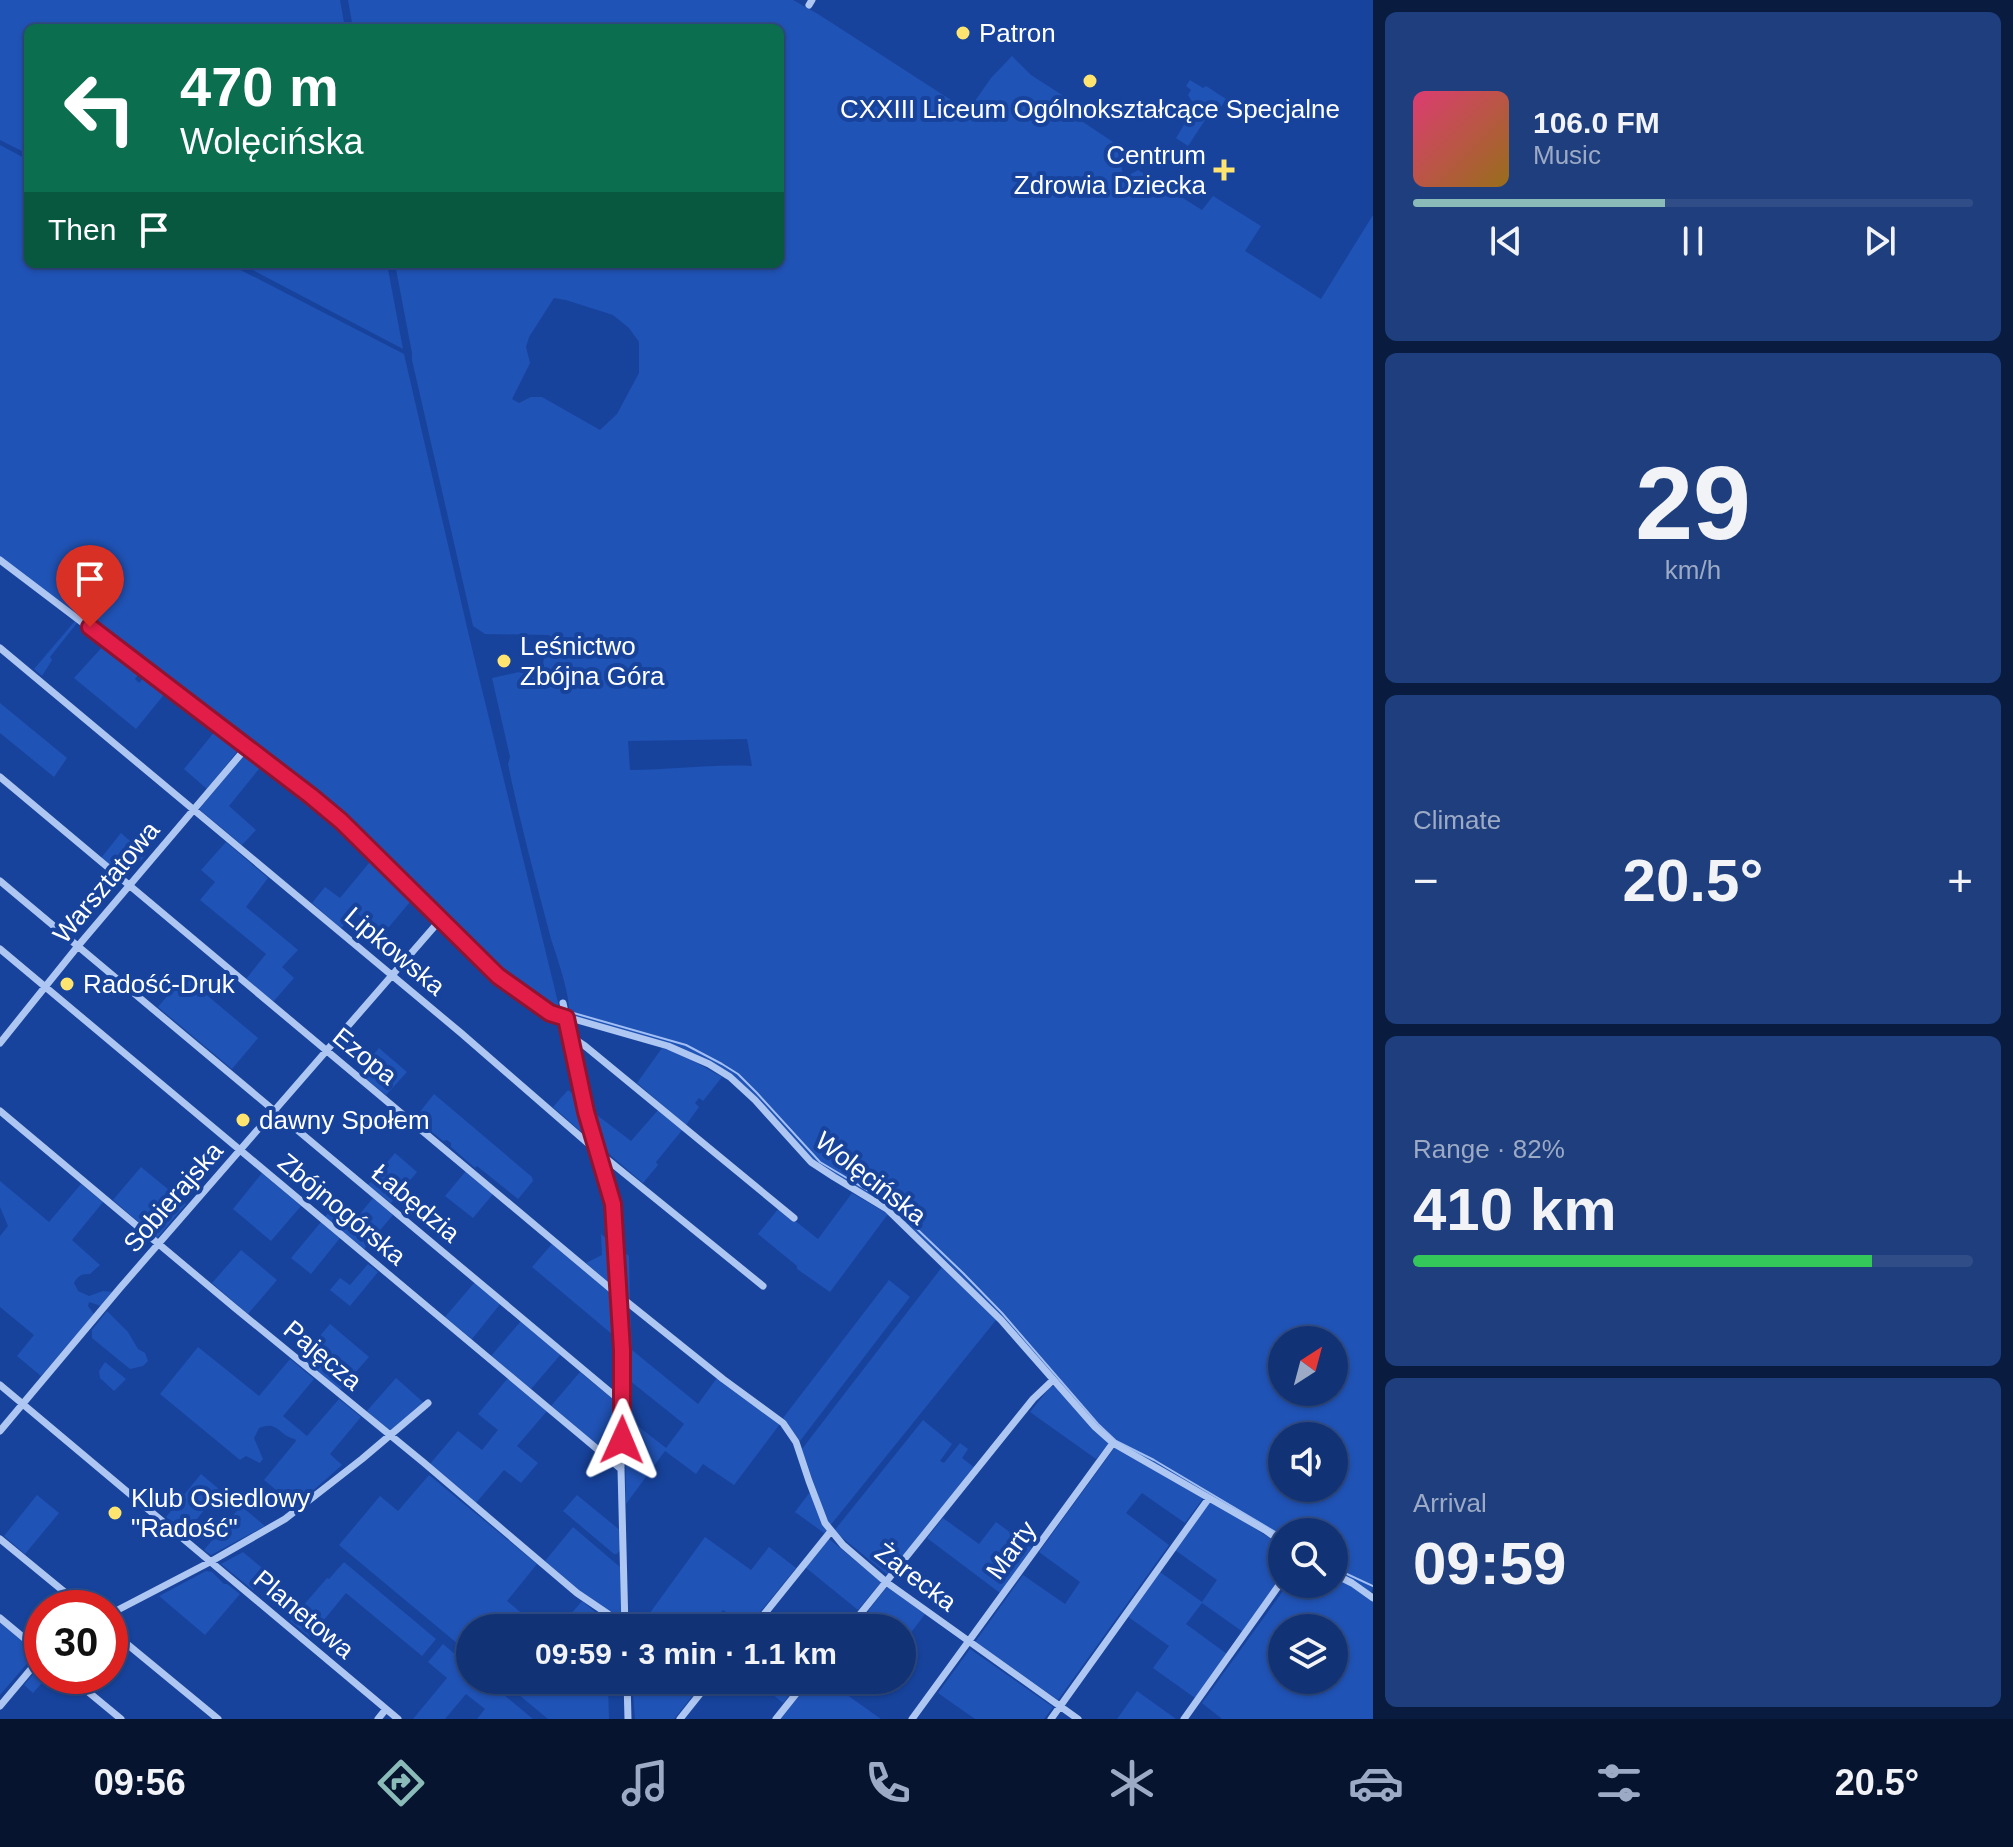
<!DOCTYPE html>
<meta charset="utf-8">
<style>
:root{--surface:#113275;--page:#1e3e7d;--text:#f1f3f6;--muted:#9caac5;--line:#304d87;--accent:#8bbbb9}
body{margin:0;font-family:Helvetica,sans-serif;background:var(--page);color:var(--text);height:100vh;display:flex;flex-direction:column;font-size:30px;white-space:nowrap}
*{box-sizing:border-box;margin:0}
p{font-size:26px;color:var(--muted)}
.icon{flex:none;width:44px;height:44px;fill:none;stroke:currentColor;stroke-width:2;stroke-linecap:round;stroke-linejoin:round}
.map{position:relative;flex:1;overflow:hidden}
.side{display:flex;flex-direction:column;gap:12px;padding:12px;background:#091c40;width:640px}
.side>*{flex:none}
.hud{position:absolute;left:24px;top:24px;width:760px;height:244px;border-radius:12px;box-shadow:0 2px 6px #0004,0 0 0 2px var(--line);background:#0b6e4f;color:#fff;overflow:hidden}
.needle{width:52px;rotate:36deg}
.fabs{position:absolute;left:1268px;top:1326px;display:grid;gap:16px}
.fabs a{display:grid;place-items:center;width:80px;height:80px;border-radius:50%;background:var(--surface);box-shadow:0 2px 6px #0004,0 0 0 2px var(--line);font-size:40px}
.speed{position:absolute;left:24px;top:1590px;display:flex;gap:16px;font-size:40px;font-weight:700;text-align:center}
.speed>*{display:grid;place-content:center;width:104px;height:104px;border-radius:50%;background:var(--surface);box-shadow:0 2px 6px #0004,0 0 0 2px var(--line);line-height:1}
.speed .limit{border:12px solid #d22;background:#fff;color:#111}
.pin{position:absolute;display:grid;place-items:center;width:68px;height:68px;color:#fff;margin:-82px -34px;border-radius:50% 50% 50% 0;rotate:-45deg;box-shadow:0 0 8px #0007}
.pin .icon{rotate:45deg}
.me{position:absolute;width:88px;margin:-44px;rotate:1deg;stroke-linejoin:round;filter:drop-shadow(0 0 6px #0008)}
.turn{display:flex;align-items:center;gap:28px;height:168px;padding:0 24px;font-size:36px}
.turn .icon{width:104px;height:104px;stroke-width:2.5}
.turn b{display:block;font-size:56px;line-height:68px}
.then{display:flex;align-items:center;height:76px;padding:0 24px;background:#0003;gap:16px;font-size:30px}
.big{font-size:60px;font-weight:700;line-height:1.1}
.side .tile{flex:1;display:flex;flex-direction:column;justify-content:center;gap:12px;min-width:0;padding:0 28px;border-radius:12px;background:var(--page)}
.side .dial{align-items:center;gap:0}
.dial b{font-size:104px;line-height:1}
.song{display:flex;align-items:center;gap:24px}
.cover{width:96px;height:96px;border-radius:12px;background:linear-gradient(135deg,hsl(340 70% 55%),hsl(40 70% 35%))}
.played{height:8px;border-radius:4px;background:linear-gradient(90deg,var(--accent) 45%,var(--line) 45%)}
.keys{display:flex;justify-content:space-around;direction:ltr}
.heat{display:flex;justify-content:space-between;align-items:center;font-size:44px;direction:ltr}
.charge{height:12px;border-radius:6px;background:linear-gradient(90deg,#34c759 82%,var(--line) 0)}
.trip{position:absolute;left:456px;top:1614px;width:460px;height:80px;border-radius:40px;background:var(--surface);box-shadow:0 2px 6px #0004,0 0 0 2px var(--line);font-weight:700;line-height:80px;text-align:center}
.tab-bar{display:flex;height:128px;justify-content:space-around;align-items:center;background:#07142f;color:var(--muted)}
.tab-bar .icon{width:56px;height:56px}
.tab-bar .active{color:var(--accent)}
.tab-bar b{font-size:36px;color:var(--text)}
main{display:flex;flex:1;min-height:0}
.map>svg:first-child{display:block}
.green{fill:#2053b6;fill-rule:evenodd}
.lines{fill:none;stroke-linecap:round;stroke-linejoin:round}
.stream{stroke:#a1bff4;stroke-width:2}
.street{stroke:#aec6f2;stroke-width:7}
.route-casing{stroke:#92132f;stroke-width:20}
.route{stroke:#e11d48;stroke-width:14}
.poi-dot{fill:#ffe570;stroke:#17439c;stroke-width:3}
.labels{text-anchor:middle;stroke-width:8;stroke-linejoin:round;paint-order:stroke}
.poi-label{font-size:26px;fill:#fff;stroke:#17439c;text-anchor:start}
.street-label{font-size:26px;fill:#fff;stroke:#17439c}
</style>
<main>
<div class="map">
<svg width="1373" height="1719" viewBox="0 0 1373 1719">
<rect width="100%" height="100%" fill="#17439c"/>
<!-- green -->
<path class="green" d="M 0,0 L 340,0 L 345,28 L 28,28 L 28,154 L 0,140 Z
M 348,0 L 793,0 L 818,14 L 968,111 L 991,78 L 1012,56 L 1031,75 L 1062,95 L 1071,114 L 1116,144 L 1124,178 L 1138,170 L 1202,210 L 1213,196 L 1261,226 L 1245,251 L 1321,299 L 1373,215 L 1373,1589 L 1370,1594 L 1334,1571 L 1334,1532 L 1282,1532 L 1282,1539 L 1110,1438 L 1006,1322 L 948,1263 L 890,1209 L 813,1161 L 725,1070 L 680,1047 L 569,1017 C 572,1000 557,957 551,939 C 536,881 520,823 508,764 L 510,757 L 492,678 L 532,669 L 532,675 L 546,676 L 548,683 L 551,683 L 552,676 L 543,666 C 544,654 546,653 557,650 L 553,638 L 549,635 L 485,634 L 473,626 L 412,360 L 412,353 L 395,264 L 780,264 L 780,28 L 353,28 ZM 554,298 L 566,300 L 613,315 L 629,328 L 639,342 L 639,373 L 617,414 L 600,430 L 542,397 L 531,397 L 519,403 L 512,399 L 530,363 L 526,347 L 529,337 ZM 747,739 L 752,766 C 711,764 670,770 630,770 L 628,741 ZM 1282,1340 L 1334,1340 L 1334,1392 L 1282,1392 ZM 1282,1436 L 1334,1436 L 1334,1488 L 1282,1488 Z
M 1190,80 L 1203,88 L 1206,86 L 1226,99 L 1215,117 L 1209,114 L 1188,146 L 1176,138 L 1190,115 L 1187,112 L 1193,103 L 1188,95 L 1191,90 L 1186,86 Z
M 0,145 L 28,160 L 28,264 L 229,264 L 404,354 L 469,636 L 561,1015 L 552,1012 L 499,975 L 446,920 L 448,915 L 443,911 L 439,914 L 335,812 L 295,779 L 158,674 L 0,558 Z
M 241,264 L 387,264 L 403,349 Z
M 75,621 L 77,623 L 50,657 L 52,660 L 42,676 L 34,669 Z
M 105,644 L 141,671 L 135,679 L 139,683 L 146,675 L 167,691 L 136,729 L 74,678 Z
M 0,703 L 67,758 L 54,777 L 0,733 Z
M 216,730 L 240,748 L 207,789 L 184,769 Z
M 247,752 L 263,764 L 229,806 L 256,830 L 242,845 L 199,809 Z
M 121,833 L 146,855 L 125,878 L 101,858 Z
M 226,842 L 268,878 L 246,907 L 298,950 L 282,967 L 294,978 L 273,1002 L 246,979 L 266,954 L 200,900 L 215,882 L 201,870 Z
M 374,857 L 415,896 L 383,934 L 357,913 L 341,928 L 312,903 L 325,887 L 340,898 Z
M 184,976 L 258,1038 L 232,1069 L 158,1007 Z
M 379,1048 L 407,1072 L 386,1095 L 358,1073 Z
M 662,1048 L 679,1053 L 722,1077 L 703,1101 L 699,1098 L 695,1103 L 699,1107 L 686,1125 L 637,1083 Z
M 568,1090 L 581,1101 L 588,1134 L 586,1136 L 553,1107 Z
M 434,1094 L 532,1177 L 533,1181 L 518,1199 L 477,1166 L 475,1168 L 451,1147 L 451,1143 L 447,1140 L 443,1141 L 415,1118 Z
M 659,1109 L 683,1129 L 656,1162 L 658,1165 L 643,1183 L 602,1148 L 593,1112 L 631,1141 Z
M 395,1153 L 417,1172 L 391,1203 L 368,1185 Z
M 141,1167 L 186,1204 L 157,1238 L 113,1200 Z
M 466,1171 L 493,1194 L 473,1218 L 445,1196 Z
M 262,1173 L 301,1206 L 271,1241 L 233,1209 Z
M 0,1181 L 49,1222 L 81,1184 L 103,1202 L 72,1240 L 100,1265 L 90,1274 C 82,1274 78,1275 74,1283 L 78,1291 L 89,1296 L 103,1291 L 113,1292 L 101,1306 L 89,1302 L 88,1306 L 94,1314 L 41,1376 L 17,1356 L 34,1335 L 0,1307 L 0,1236 L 8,1226 L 0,1207 Z
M 852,1193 L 888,1214 L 830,1292 L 797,1269 L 797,1266 L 758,1234 L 779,1208 L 818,1239 Z
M 373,1198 L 393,1215 L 364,1249 L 325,1217 L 339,1199 L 359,1215 Z
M 321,1222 L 340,1238 L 311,1274 L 291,1258 Z
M 601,1234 L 612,1243 L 614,1287 L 586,1263 L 602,1255 Z
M 552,1244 L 615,1296 L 619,1340 L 532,1267 Z
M 621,1249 L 629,1256 L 630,1299 L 623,1294 Z
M 241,1250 L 277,1280 L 248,1314 L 212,1283 Z
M 368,1264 L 378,1272 L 350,1306 L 330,1290 L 340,1278 L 350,1285 Z
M 942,1267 L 996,1320 L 829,1527 L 802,1449 Z
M 889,1280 L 910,1297 L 800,1441 L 783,1418 Z
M 475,1282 L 501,1303 L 472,1339 L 445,1317 Z
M 624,1303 L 630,1309 L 632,1350 L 698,1404 L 717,1378 L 780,1424 L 734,1485 L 703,1464 L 696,1474 L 665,1451 L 626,1504 L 625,1416 L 666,1448 L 684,1424 L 624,1376 Z
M 107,1311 L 128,1332 L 138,1349 L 145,1353 L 148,1361 L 143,1366 L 130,1369 L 92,1338 L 92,1330 Z
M 521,1321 L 561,1354 L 531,1389 L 491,1356 Z
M 330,1324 L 369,1357 L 340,1390 L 301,1358 Z
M 198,1347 L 259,1396 L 290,1359 L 314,1379 L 283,1416 L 307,1436 L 339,1399 L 361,1417 L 330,1454 L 342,1465 L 299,1503 L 292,1503 L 264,1480 L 296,1441 L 295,1439 C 279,1436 278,1420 259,1428 L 254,1438 L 263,1459 L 260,1463 L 246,1456 L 240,1460 L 160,1394 Z
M 105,1362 L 126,1379 L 114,1391 L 100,1378 L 99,1371 Z
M 580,1372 L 619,1404 L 620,1464 L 551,1406 Z
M 396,1378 L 424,1403 L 391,1433 L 366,1412 Z
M 508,1378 L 547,1411 L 517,1446 L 538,1463 L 521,1483 L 504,1470 L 476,1503 L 429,1465 L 458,1431 L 482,1450 L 498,1430 L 478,1414 Z
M 1055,1386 L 1109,1443 L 1096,1459 L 1030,1412 L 1050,1387 Z
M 923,1420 L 952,1444 L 940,1461 L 944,1463 L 960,1443 L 968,1449 L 962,1458 L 975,1468 L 888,1575 L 834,1531 Z
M 1115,1447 L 1204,1497 L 1185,1523 L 1142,1493 L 1126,1513 L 1169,1545 L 1058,1700 L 975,1642 L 1023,1575 L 1065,1604 L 1080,1582 L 1039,1552 Z
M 201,1474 L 220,1490 L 185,1534 L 166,1517 Z
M 429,1475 L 537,1564 L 507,1601 L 539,1628 L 470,1628 L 470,1654 L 339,1545 L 380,1496 L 398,1511 Z
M 810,1492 L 827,1530 L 824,1533 L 795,1512 Z
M 37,1495 L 59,1513 L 25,1554 L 4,1536 Z
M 577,1495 L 621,1531 L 620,1550 L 617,1554 L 614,1554 L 563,1511 Z
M 1211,1500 L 1282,1546 L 1282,1578 L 1243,1632 L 1202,1603 L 1186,1624 L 1227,1654 L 1195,1698 L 1153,1668 L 1169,1646 L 1127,1616 L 1160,1572 L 1202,1602 L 1217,1580 L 1175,1550 Z
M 241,1506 L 265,1526 L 211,1555 L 204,1550 Z
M 943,1518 L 979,1544 L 996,1522 L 1032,1548 L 1000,1593 L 927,1538 Z
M 573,1527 L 620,1567 L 621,1614 C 620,1615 618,1616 616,1616 C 606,1616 556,1570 545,1561 Z
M 705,1537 L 751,1570 L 769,1547 L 796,1568 L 747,1628 L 723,1610 L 709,1628 L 639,1628 Z
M 828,1538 L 881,1582 L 858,1610 L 805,1567 Z
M 243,1552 L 268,1573 L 253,1590 L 221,1564 Z
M 344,1562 L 436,1639 L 422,1656 L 346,1593 L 310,1637 L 290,1621 L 327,1578 L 329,1579 Z
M 206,1571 L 212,1572 L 224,1584 L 227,1584 L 240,1594 L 205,1635 L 159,1596 Z
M 1334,1576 L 1350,1583 L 1373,1602 L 1373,1719 L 1222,1719 L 1202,1703 L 1288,1584 L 1334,1584 ZM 1282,1628 L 1334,1628 L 1334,1680 L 1282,1680 Z
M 887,1587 L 925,1614 L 907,1638 L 902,1635 L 902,1628 L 893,1628 L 868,1611 Z
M 582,1601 L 607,1622 L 607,1628 L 559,1628 Z
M 0,1621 L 37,1652 L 0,1695 Z
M 443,1644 L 470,1667 L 470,1680 L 486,1680 L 533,1719 L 477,1719 L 485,1709 L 466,1694 L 445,1719 L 413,1719 L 447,1678 L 428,1662 Z
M 970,1649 L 1053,1707 L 1044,1719 L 975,1719 L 938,1693 Z
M 42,1664 L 42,1676 L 48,1676 L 33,1693 L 24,1685 Z
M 501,1680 L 601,1680 L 608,1686 L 609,1719 L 548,1719 Z
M 632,1680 L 685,1680 L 697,1690 L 674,1719 L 635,1719 Z
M 755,1680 L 801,1680 L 783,1703 Z
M 811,1680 L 826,1680 L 881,1719 L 779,1719 Z
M 1137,1691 L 1176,1719 L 1117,1719 Z"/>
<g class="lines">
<!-- stream -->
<path class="stream" d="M 473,945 C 499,971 526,992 558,1010
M 570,1012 L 686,1045 L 722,1064 L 738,1074 L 757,1093 L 820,1162 L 892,1205 L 963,1273 L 1002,1313 L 1098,1424 L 1116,1441 L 1154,1460 L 1282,1536
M 1334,1568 L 1373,1586"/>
<!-- street -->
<path class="street" d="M 809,5 L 812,0
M 0,560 L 311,796 L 337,817 L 488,967 L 511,987 L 557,1017 L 577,1020 L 668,1046 L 709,1064 L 730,1077 L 755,1100 L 811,1162 L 834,1177 L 887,1209 L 1001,1320 L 1095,1427 L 1113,1443 L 1265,1530 L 1282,1542
M 0,648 L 461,1033 L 598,1152 L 763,1286
M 0,777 L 617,1294 L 723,1379 L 783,1423 L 796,1442 L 809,1481 L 825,1523 L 843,1545 L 886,1582 L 1078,1719
M 0,881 L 622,1402
M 0,949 L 621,1469
M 563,1003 L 586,1112 L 614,1212 L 622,1350 L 621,1469 L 625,1628
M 570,1036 L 585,1046 L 794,1218
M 0,1043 L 78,946 L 246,748
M 0,1111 L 235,1308 L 423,1462 L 577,1593 L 608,1614 L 621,1628
M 0,1385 L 398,1719
M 0,1431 L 120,1288 L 441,919
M 0,1539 L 84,1608
M 1334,1574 L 1352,1583 L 1373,1598
M 110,1614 L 210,1562 L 285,1519 L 362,1459 L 428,1403
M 0,1618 L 42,1653
M 753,1628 L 831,1531
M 849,1628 L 1033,1399 L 1053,1380
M 110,1630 L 218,1719
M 69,1676 L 121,1719
M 627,1680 L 628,1719
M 0,1706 L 42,1656
M 378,1719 L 386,1709
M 680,1719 L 711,1680
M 776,1719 L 807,1680
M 912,1719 L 1113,1443
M 1051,1719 L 1209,1498
M 1184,1719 L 1282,1581"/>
</g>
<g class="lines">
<defs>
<path id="route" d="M 90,627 L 311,796 L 341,821 L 498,976 L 550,1013 L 566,1018 L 586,1112 L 613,1204 L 622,1350 L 622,1440"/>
</defs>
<!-- route casing -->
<use href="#route" class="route-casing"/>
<!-- route -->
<use href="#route" class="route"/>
</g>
<!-- markers -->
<g class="poi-dot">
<circle cx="963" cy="33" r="8"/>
<circle cx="1090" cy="81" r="8"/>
<path d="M1220 158h8v8h8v8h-8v8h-8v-8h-8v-8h8z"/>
<circle cx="504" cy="661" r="8"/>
<circle cx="67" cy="984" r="8"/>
<circle cx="243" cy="1120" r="8"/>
<circle cx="115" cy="1513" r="8"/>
</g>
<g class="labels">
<!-- poi labels -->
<g class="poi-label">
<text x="979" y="42">Patron</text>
<text x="1090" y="118" text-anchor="middle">CXXIII Liceum Ogólnokształcące Specjalne</text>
<text x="1206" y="164" text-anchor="end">Centrum<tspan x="1206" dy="30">Zdrowia Dziecka</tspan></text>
<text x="520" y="655">Leśnictwo<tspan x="520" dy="30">Zbójna Góra</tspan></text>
<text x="83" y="993">Radość-Druk</text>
<text x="259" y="1129">dawny Społem</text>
<text x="131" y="1507">Klub Osiedlowy<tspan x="131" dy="30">"Radość"</tspan></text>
</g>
<!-- street labels -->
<g class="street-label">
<text transform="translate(106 882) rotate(-50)" y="9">Warsztatowa</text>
<text transform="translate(395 951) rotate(40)" y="9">Lipkowska</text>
<text transform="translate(365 1056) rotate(39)" y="9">Ezopa</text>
<text transform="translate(871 1178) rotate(38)" y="9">Wolęcińska</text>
<text transform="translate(173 1197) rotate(-49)" y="9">Sobierajska</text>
<text transform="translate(416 1203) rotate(40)" y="9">Łabędzia</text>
<text transform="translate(342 1209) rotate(40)" y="9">Zbójnogórska</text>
<text transform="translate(323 1355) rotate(40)" y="9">Pajęcza</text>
<text transform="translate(1011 1550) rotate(-54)" y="9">Marty</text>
<text transform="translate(916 1577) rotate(37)" y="9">Żarecka</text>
<text transform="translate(304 1614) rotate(40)" y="9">Planetowa</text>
</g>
</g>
</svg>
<div class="fabs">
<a><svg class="needle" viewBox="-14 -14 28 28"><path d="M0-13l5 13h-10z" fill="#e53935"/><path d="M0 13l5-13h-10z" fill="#9caac5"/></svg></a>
<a><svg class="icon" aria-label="sound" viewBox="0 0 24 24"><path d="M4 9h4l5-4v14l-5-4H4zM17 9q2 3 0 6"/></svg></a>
<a><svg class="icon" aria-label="search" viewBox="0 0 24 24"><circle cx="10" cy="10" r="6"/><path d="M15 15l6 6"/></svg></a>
<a><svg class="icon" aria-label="layers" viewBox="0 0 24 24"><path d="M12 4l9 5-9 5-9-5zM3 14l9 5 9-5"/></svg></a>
</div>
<div class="speed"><div class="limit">30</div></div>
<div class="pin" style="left:90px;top:627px;background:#d93025"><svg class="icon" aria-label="arrive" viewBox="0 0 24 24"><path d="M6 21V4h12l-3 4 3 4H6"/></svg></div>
<svg class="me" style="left:622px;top:1440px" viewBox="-20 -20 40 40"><path d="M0-17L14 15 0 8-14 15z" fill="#e11d48" stroke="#fff" stroke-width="4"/></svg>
<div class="trip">09:59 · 3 min · 1.1 km</div>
<div class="hud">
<div class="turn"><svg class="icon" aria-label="left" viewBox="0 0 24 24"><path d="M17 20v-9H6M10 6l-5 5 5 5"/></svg><div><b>470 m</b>Wolęcińska</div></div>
<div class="then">Then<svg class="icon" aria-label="arrive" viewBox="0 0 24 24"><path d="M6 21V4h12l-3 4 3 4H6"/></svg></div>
</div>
</div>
<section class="side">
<div class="tile">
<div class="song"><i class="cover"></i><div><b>106.0 FM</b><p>Music</p></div></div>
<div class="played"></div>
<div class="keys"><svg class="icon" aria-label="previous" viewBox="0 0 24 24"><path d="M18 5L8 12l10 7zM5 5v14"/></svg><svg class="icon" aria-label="pause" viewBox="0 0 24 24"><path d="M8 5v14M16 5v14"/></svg><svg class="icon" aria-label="next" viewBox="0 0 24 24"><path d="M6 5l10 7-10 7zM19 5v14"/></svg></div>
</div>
<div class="tile dial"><b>29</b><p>km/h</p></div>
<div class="tile"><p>Climate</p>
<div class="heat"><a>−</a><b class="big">20.5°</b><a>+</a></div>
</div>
<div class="tile"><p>Range · 82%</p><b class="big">410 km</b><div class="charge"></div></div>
<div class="tile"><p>Arrival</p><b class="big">09:59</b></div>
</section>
</main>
<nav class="tab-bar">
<b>09:56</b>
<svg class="icon active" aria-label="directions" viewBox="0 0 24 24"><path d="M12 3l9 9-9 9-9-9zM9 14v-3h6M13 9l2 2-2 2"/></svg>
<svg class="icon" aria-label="music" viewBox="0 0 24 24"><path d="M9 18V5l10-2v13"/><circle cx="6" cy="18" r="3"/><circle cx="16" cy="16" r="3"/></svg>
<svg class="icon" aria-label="phone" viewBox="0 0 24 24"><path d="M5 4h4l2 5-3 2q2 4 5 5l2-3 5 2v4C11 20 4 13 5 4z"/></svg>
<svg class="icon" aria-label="climate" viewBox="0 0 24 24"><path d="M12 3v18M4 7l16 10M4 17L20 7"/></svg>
<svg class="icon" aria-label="car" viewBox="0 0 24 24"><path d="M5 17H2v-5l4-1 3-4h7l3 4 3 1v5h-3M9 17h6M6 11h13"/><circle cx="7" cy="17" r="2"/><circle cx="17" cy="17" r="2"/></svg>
<svg class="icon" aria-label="filters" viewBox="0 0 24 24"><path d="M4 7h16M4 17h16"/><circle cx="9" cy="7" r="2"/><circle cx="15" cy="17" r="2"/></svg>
<b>20.5°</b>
</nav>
